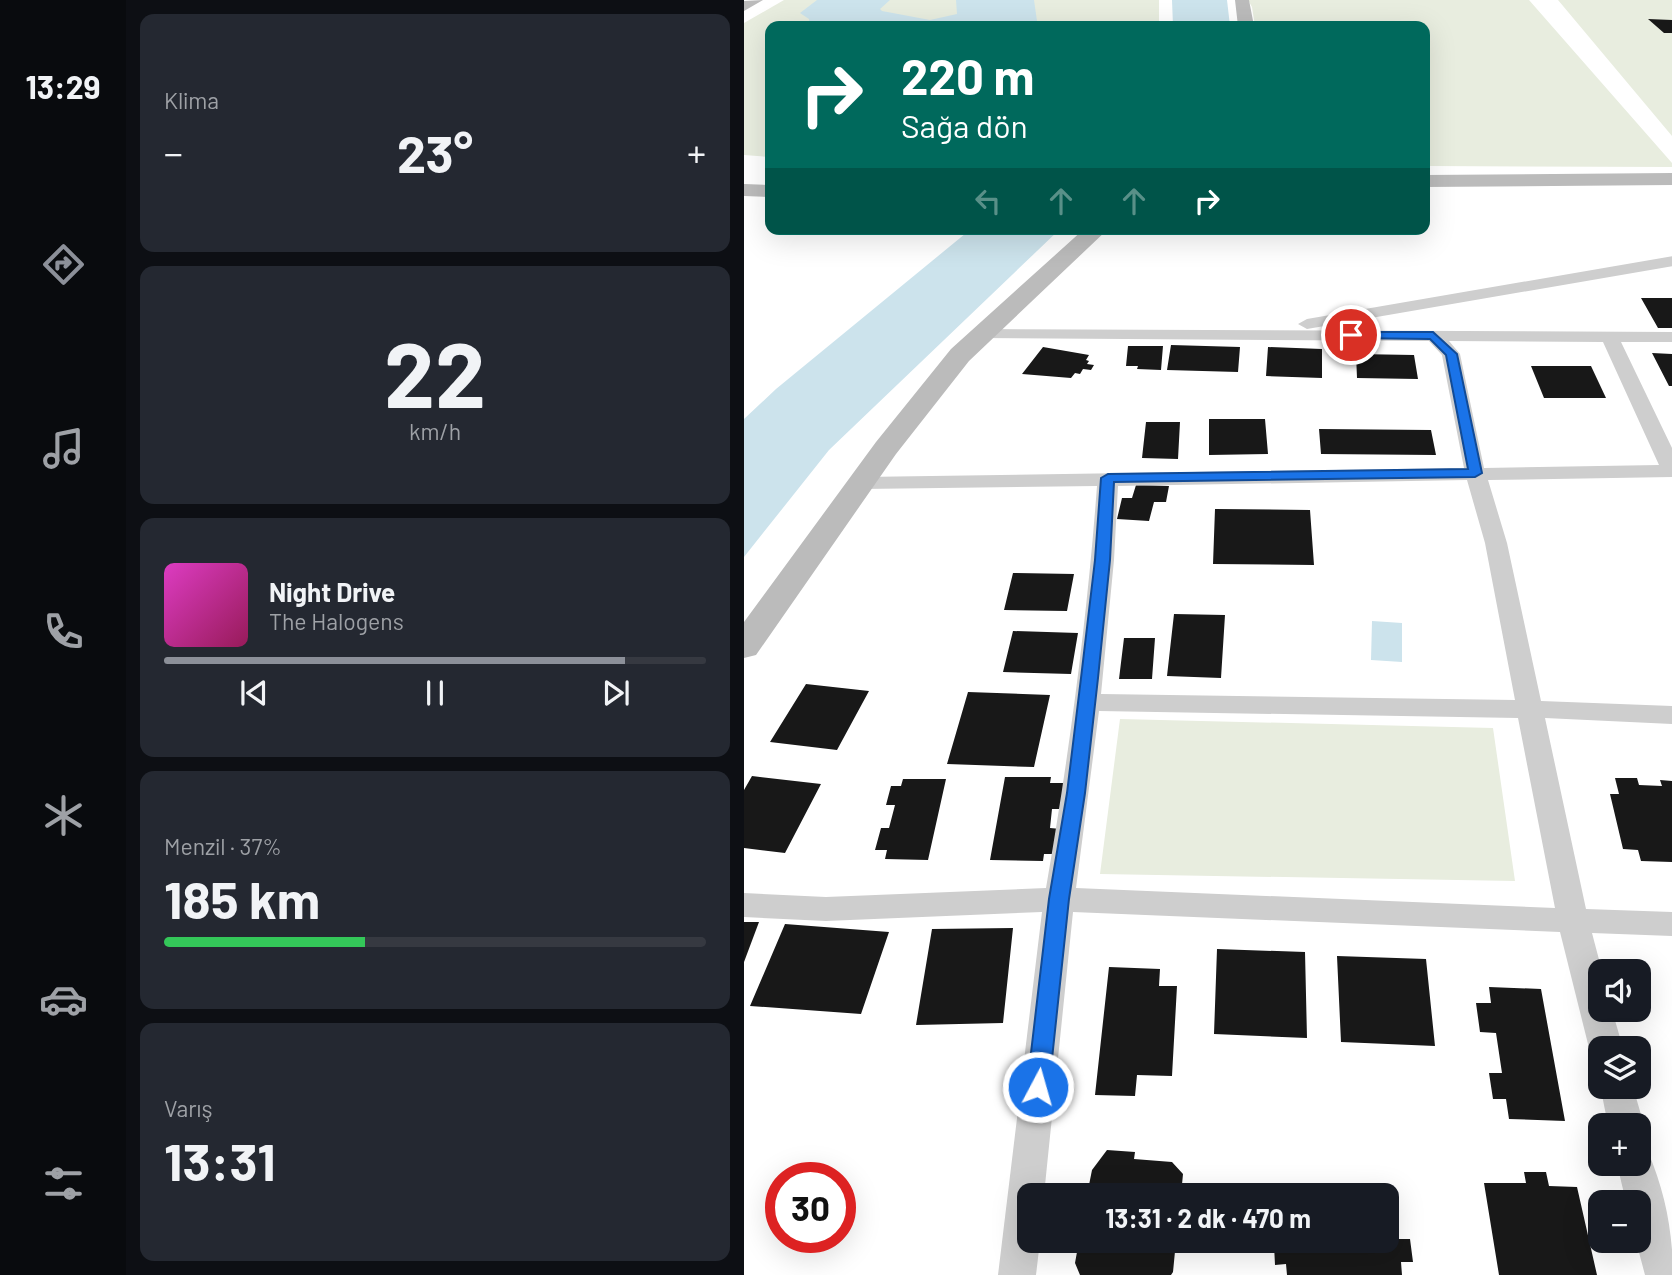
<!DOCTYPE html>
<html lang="tr">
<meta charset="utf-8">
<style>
:root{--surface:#171b24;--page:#242831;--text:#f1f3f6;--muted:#9ea1a6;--line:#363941;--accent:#8c9099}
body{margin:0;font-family:Barlow,sans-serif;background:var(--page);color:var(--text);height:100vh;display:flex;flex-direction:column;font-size:26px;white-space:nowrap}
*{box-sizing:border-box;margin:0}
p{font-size:23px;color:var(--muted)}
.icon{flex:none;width:38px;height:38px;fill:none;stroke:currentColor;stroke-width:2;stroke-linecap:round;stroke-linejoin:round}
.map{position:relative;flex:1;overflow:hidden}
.side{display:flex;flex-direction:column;gap:14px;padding:14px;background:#0d0f14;width:618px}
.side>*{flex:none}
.banner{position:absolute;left:21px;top:21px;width:665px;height:214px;border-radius:14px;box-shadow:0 7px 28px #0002;background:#00695c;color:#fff;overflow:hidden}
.fabs{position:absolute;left:844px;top:959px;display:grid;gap:14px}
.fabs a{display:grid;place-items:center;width:63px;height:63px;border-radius:14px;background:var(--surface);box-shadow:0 7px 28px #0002;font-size:35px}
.speed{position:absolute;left:21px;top:1162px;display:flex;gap:14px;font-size:35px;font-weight:700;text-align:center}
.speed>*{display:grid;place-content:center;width:91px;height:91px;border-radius:50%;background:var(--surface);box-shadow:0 7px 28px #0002;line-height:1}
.speed .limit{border:10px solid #d22;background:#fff;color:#111}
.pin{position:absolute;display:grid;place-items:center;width:60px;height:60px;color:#fff;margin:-30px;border:4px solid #fff;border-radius:50%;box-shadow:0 2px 7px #0007}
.me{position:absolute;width:77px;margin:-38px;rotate:6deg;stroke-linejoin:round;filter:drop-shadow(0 0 5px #0008)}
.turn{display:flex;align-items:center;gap:24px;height:147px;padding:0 21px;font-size:32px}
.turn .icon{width:91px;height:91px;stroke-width:2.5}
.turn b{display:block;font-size:49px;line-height:60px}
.lanes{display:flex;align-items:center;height:66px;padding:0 21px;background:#0003;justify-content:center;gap:35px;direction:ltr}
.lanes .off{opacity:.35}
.big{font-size:52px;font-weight:700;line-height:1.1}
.side .card{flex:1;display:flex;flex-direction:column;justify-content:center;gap:10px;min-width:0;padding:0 24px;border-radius:14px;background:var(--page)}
.side .dial{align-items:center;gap:0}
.dial b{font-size:91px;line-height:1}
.song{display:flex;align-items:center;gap:21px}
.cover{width:84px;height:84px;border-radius:10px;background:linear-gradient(135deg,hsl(310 70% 55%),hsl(330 70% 35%))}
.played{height:7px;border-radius:4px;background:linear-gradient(90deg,var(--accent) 85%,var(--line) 85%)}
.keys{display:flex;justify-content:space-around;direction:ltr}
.heat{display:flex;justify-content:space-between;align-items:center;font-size:38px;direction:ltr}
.charge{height:10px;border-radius:5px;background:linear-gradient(90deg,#34c759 37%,var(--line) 0)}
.trip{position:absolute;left:273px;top:1183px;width:382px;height:70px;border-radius:14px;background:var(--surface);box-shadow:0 7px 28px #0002;font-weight:700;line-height:70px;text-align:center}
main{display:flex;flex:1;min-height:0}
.dock{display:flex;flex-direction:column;width:126px;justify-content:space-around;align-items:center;background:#090b0e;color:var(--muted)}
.dock .icon{width:49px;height:49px}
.dock .on{color:var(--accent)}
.dock b{font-size:32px;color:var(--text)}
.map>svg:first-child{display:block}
.green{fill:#e8eddf}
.water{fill:#cce3ec}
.building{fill:#181818}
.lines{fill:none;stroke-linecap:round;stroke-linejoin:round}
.street{fill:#cecece;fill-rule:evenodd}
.secondary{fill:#bbb;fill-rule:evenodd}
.route{fill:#1a73e8;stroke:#114b97;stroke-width:2}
</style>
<main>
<nav class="dock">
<b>13:29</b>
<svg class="icon on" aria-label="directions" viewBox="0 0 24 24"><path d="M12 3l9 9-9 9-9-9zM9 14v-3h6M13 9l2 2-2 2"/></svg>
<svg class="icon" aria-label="music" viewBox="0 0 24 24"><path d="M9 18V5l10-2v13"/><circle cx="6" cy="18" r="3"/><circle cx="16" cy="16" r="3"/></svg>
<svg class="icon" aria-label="phone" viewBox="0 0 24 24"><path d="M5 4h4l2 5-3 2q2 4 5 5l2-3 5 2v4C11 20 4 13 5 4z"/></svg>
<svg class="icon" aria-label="climate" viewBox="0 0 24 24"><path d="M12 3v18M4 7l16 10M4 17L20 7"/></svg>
<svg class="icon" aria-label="car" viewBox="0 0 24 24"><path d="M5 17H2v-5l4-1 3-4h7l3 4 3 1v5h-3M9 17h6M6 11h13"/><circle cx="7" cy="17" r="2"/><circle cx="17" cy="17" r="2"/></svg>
<svg class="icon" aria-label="filters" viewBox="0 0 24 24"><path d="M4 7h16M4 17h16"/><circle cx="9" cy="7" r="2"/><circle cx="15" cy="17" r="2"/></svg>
</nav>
<section class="side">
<div class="card"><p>Klima</p>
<div class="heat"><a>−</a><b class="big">23°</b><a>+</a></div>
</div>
<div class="card dial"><b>22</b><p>km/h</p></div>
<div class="card">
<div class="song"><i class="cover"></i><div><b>Night Drive</b><p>The Halogens</p></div></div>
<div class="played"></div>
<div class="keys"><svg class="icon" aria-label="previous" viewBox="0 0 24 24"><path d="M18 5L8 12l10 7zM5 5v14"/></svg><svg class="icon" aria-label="pause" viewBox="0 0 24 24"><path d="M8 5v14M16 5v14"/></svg><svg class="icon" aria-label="next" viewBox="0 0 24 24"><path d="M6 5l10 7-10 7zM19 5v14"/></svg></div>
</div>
<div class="card"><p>Menzil · 37%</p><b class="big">185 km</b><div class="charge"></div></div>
<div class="card"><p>Varış</p><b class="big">13:31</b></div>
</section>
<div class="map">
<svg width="929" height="1275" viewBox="0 0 929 1275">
<rect width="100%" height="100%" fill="#fff"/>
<!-- green -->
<path class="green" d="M 40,0 L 415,0 L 415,26 L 26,26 L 26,157 L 0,155 L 0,23 Z
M 504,0 L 785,0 L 928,163 L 928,167 L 681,166 L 681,26 L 511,26 L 508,7 Z
M 814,0 L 928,0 L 928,136 Z
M 376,719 L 749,728 L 771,881 L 356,874 Z"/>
<!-- water -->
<path class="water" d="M 73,0 L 146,0 L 136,9 L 138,11 L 186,20 L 213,14 L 212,0 L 290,0 L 293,21 L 280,26 L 66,26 L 65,19 L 56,13 Z
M 428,0 L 483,0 L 486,26 L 429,26 Z
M 227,229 L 316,229 L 85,450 L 0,557 L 0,419 L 32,389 Z
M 628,621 L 658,623 L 658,662 L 627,660 Z"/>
<!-- building -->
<path class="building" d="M 904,19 L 929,20 L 929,33 L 920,33 Z
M 897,298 L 929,298 L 929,328 L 914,328 Z
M 427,345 L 496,347 L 494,372 L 423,370 Z
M 384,346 L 419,346 L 417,370 L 393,369 L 394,366 L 382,366 Z
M 299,347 L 345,355 L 342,360 L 345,361 L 343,364 L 350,365 L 347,370 L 339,369 L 336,374 L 331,373 L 327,378 L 278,374 Z
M 524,347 L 578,349 L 578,378 L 522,376 Z
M 908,353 L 929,354 L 929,386 L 925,386 Z
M 612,354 L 670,355 L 674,379 L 613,378 Z
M 787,366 L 847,366 L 862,398 L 800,398 Z
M 465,419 L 521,419 L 524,454 L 465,455 Z
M 402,422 L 436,422 L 434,459 L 398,458 Z
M 575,429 L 687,430 L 692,455 L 577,454 Z
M 392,485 L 425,486 L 422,502 L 410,502 L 405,521 L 373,519 L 378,498 L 388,498 Z
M 471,509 L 566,510 L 570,565 L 469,564 Z
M 269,573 L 330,574 L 323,611 L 260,610 Z
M 430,614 L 481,615 L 477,678 L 423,676 Z
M 269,631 L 334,633 L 327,674 L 259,672 Z
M 380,638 L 411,638 L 408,679 L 375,679 Z
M 62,684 L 125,691 L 93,750 L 26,742 Z
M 224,692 L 306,695 L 290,767 L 203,764 Z
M 8,776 L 77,784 L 41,853 L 0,848 L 0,790 Z
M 261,777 L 307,777 L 306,783 L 321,783 L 317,809 L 308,809 L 306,828 L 317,829 L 314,854 L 300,854 L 299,861 L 246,860 Z
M 871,778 L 893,778 L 895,785 L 918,786 L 916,780 L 929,781 L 929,862 L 897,861 L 894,850 L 879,849 L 866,794 L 875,794 Z
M 159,779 L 202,779 L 184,860 L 141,859 L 143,850 L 131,850 L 137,828 L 145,828 L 151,805 L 142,805 L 147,786 L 157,786 Z
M 0,922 L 15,922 L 0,962 Z
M 41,924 L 145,932 L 117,1014 L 6,1006 Z
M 269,928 L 259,1023 L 172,1025 L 188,929 Z
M 473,949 L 561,952 L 563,1038 L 470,1034 Z
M 593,956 L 682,959 L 691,1046 L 597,1042 Z
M 365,967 L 416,969 L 415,986 L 433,986 L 428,1076 L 393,1075 L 391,1096 L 351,1095 Z
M 745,987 L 797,989 L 821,1121 L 765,1119 L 762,1099 L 749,1099 L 745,1073 L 758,1073 L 752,1033 L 736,1032 L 732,1003 L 747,1003 Z
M 363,1150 L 391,1152 L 390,1159 L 428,1162 L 439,1174 L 437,1195 L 343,1195 L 348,1170 Z
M 780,1172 L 802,1172 L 805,1186 L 833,1187 L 853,1275 L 755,1275 L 740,1183 L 782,1183 Z
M 647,1210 L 650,1239 L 666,1239 L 669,1262 L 657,1262 L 658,1275 L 543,1275 L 542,1264 L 531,1265 L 530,1245 L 542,1245 L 542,1241 L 642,1241 L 642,1211 Z
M 335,1241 L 432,1241 L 429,1272 L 427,1275 L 336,1275 L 331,1263 Z"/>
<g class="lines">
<!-- street -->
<path class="street" d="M 929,256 L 929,266 L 563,329 L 554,324 L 563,319 Z
M 238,329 L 929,332 L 929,342 L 877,342 L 929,450 L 929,477 L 744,480 L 763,543 L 797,701 L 929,706 L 929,724 L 801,718 L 842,909 L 929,912 L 929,936 L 848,933 L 858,971 L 856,971 L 856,1010 L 868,1010 L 879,1048 L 856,1048 L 856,1060 L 850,1058 L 845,1048 L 816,932 L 329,912 L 300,1195 L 285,1195 L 285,1241 L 296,1241 L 292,1275 L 254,1275 L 298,912 L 82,921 L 0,917 L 0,893 L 82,897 L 302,888 C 325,755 343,621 353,486 L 118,489 L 111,487 L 107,483 L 111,479 L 118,477 L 720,468 L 698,355 L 685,341 L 232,338 L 229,334 ZM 705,341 L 859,342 L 915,465 L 740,468 L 716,354 ZM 723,480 L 741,543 L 771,700 L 357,694 L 370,560 L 374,486 ZM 355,711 L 774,718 L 811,908 L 332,888 Z
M 856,1085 L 889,1087 L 900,1125 L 894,1136 L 894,1125 L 864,1125 Z
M 894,1148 L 904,1152 C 921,1191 929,1233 929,1275 L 901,1275 L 892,1241 L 894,1241 L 894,1202 L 882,1202 L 873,1164 L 894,1164 Z"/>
<!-- secondary -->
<path class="secondary" d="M 19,0 L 0,11 L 0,1 Z
M 491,0 L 505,0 L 510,26 L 494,26 Z
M 929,173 L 929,185 L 681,187 L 681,175 Z
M 0,184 L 26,185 L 26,197 L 0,196 Z
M 340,229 L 364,229 L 225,361 L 152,454 L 12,655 L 0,658 L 0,622 L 132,442 L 207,349 Z"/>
</g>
<!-- route -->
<path class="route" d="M 607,332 L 689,332 L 713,354 L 738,473 L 731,477 L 370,482 L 366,560 L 354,678 L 341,793 L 325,899 L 305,1087 L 302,1094 L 294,1097 L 286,1094 L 283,1087 L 305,899 L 323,793 L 337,678 L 351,560 L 357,478 L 364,474 L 724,469 L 702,355 L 686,339 L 603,338 L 603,333 Z"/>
</svg>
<div class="fabs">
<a><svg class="icon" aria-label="sound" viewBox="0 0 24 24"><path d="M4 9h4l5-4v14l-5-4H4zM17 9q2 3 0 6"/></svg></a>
<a><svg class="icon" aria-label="layers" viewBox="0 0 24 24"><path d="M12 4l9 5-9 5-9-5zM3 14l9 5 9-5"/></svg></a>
<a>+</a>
<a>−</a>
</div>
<div class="speed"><div class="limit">30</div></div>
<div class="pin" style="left:607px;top:335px;background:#d93025"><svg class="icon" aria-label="arrive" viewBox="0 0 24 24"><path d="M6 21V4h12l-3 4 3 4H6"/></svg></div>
<svg class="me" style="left:294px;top:1087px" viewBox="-20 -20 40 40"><circle r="17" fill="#1a73e8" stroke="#fff" stroke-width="3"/><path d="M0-11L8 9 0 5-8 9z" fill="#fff"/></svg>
<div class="trip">13:31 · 2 dk · 470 m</div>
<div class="banner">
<div class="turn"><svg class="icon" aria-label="right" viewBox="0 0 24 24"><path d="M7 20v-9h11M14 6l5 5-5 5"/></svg><div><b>220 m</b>Sağa dön</div></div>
<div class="lanes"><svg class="icon off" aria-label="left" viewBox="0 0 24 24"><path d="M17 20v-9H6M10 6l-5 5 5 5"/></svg><svg class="icon off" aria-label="ahead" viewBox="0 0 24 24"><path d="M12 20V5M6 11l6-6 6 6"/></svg><svg class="icon off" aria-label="ahead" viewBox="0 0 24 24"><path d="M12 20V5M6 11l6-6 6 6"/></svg><svg class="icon" aria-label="right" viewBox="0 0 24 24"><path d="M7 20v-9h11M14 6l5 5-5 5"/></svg></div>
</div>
</div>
</main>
